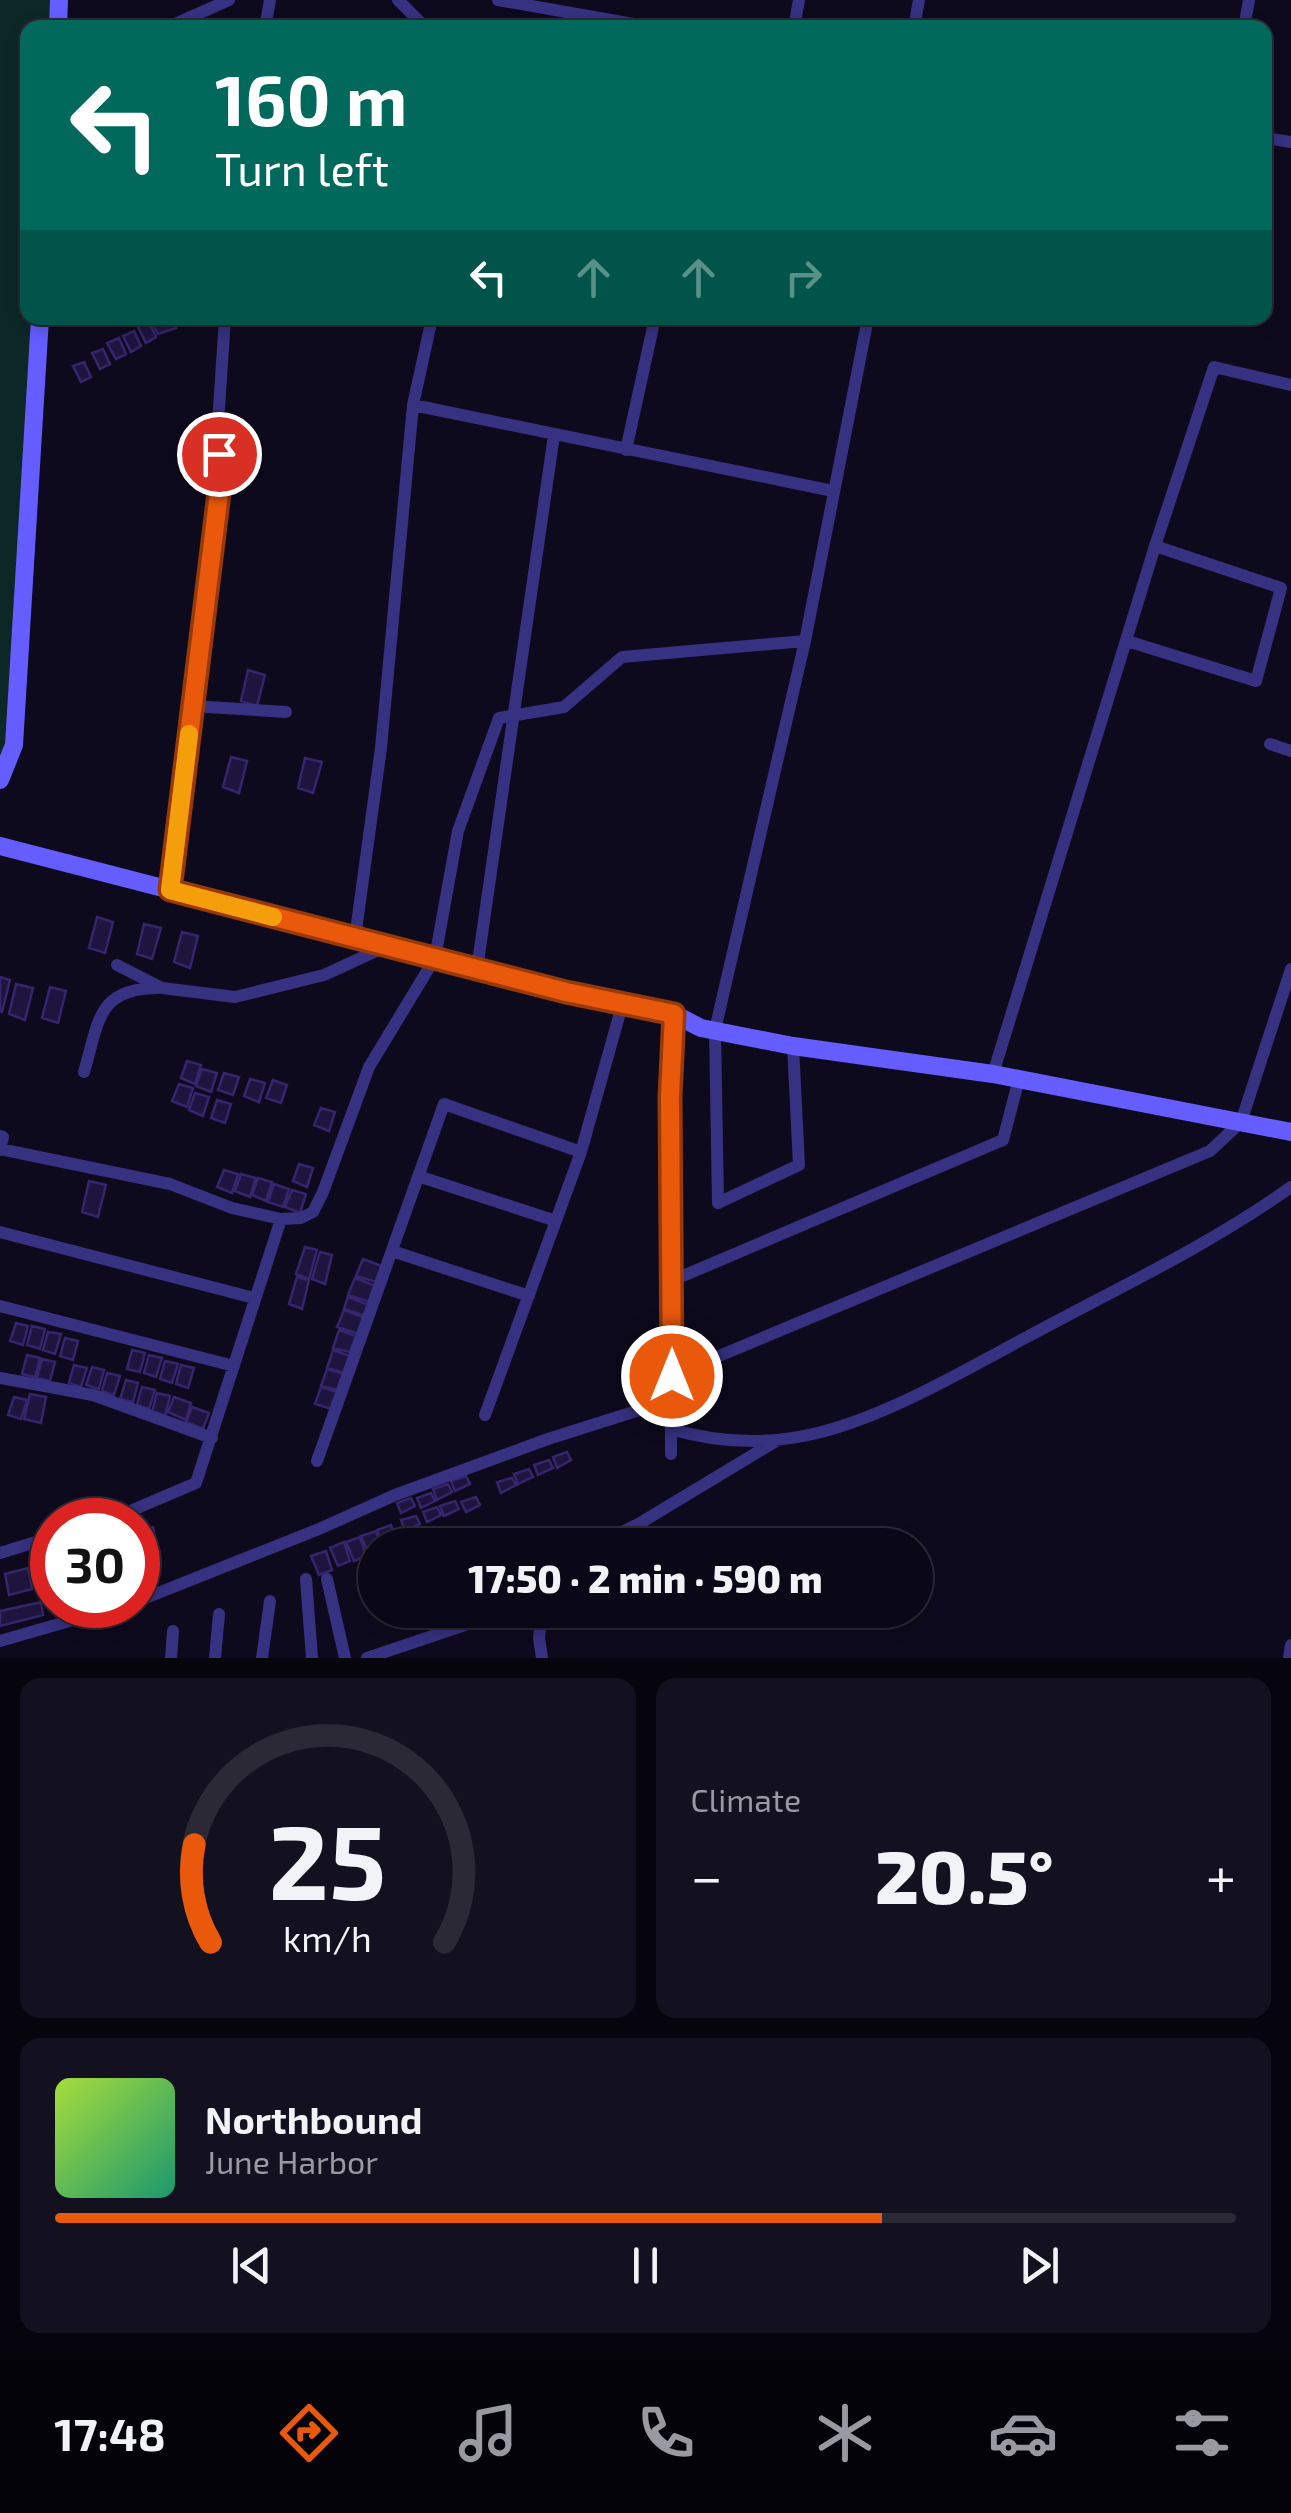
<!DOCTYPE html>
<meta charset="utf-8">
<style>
:root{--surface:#0a0816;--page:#13111f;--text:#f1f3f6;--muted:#999aa1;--line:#2a2935;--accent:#ea580c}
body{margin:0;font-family:"Exo 2",sans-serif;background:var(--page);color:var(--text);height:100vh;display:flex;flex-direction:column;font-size:38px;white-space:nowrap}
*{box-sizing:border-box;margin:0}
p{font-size:32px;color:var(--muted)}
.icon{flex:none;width:55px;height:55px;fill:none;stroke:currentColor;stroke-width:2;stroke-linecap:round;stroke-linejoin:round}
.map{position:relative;height:1658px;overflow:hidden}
.sheet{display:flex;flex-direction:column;gap:20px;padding:20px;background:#06040c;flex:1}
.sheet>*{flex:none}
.guide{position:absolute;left:20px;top:20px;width:1252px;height:305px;border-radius:20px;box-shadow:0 5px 15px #0003,0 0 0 2px var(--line);background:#00695c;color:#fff;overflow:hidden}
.speed{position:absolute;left:30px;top:1498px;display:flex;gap:20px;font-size:50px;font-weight:700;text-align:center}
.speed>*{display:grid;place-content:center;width:130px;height:130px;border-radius:50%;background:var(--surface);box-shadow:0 5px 15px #0003,0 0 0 2px var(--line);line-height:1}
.speed .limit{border:15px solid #d22;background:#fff;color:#111}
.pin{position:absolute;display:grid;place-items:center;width:85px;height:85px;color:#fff;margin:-42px;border:5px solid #fff;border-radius:50%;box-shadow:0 2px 10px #0007}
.me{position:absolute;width:110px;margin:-55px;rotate:0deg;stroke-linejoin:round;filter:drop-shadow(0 0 8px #0008)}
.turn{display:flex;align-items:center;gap:35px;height:210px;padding:0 30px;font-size:45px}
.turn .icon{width:130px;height:130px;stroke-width:2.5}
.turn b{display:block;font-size:70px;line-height:85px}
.lanes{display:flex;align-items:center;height:95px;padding:0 30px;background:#0003;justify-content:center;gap:50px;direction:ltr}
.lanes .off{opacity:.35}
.big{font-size:75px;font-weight:800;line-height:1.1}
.sheet .card{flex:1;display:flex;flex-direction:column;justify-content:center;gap:15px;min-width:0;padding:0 35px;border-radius:20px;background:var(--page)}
.sheet .dial{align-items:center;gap:0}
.dial svg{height:260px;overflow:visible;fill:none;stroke:var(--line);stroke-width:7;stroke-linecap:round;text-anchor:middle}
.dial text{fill:var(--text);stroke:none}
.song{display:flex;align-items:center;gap:30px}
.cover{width:120px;height:120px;border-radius:15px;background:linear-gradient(135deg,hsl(80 70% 55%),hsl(160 70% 35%))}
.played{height:10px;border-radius:5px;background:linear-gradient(90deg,var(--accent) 70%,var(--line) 70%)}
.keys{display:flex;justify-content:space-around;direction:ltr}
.heat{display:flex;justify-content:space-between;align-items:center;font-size:55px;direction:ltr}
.sheet .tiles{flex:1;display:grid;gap:20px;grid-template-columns:1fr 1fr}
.card:last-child{grid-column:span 2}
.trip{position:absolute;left:358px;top:1528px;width:575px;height:100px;border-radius:50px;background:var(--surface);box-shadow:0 5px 15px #0003,0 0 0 2px var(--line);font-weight:800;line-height:100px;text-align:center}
.menu{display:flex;height:160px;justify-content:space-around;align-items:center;background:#040309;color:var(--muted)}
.menu .icon{width:70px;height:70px}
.menu .current{color:var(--accent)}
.menu b{font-size:45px;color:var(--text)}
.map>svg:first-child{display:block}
.green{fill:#0d2727}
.building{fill:#1e153f;stroke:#35256d;stroke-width:2.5}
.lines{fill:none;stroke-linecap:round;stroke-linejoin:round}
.street{stroke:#363180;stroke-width:12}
.secondary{stroke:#655dff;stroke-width:18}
.route-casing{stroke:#983908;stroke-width:25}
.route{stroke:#ea580c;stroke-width:18}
.slow{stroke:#f59e0b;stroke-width:18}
</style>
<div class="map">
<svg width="1291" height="1658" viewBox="0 0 1291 1658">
<rect width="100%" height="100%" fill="#0e0a1d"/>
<!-- green -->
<path class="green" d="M 0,0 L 59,0 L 58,27 L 28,28 L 28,318 L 40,318 L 14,745 L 0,780 Z"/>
<!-- building -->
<path class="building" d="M 161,318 L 171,318 L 176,328 L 158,334 L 152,322 Z
M 149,322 L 156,337 L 146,343 L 138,327 Z
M 134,331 L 141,346 L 131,352 L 123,336 Z
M 119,338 L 126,354 L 116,359 L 107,343 Z
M 103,349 L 110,364 L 100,369 L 92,353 Z
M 84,362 L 91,377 L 81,382 L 73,366 Z
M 248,670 L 265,675 L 257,706 L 241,701 Z
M 231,757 L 247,761 L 239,793 L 223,787 Z
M 305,758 L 322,762 L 313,793 L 298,788 Z
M 97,917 L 113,922 L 105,953 L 89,948 Z
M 144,924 L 161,928 L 152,959 L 137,954 Z
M 182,932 L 198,936 L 190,968 L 174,962 Z
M 0,977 L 10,980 L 2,1012 L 0,1011 Z
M 16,984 L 33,988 L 25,1020 L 9,1014 Z
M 50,987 L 66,991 L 58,1023 L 42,1018 Z
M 187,1061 L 201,1065 L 195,1084 L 181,1078 Z
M 202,1069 L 217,1073 L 211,1092 L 196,1086 Z
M 224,1073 L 239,1077 L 233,1095 L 218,1090 Z
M 250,1079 L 265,1083 L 259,1102 L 244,1096 Z
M 273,1080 L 287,1085 L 281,1103 L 266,1098 Z
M 179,1084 L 193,1088 L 187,1107 L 172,1101 Z
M 195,1093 L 209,1097 L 203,1116 L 189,1110 Z
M 217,1100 L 231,1104 L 225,1123 L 211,1118 Z
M 321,1108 L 335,1112 L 329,1131 L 314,1125 Z
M 299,1164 L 313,1168 L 307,1187 L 293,1181 Z
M 224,1170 L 238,1174 L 232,1193 L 217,1187 Z
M 241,1174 L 256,1178 L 250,1197 L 235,1191 Z
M 258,1178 L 272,1182 L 266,1201 L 252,1195 Z
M 89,1181 L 106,1185 L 98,1217 L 82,1212 Z
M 274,1184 L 289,1189 L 283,1207 L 268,1202 Z
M 292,1190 L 306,1194 L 300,1213 L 285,1207 Z
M 305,1247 L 317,1250 L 309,1279 L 296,1274 Z
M 320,1252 L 332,1255 L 325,1284 L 312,1279 Z
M 363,1259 L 384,1267 L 379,1283 L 356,1276 Z
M 297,1277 L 309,1280 L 302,1309 L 289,1304 Z
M 355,1278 L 376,1286 L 370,1302 L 348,1295 Z
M 348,1297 L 369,1305 L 366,1316 L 344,1309 Z
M 344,1310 L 365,1318 L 359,1334 L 337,1327 Z
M 16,1323 L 28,1326 L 23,1345 L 10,1341 Z
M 32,1326 L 45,1329 L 40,1349 L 27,1345 Z
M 339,1330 L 356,1336 L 350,1352 L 333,1348 Z
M 48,1332 L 61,1334 L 55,1354 L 43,1350 Z
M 65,1338 L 78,1341 L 73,1360 L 60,1356 Z
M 132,1350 L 145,1353 L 140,1372 L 127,1369 Z
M 333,1350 L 350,1356 L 344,1373 L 327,1368 Z
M 27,1355 L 40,1358 L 35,1377 L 22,1374 Z
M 149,1355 L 162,1358 L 156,1377 L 144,1373 Z
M 42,1359 L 55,1362 L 50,1381 L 37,1378 Z
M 165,1361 L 178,1364 L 172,1383 L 160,1379 Z
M 74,1365 L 87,1368 L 81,1387 L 69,1383 Z
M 181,1365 L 194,1368 L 188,1388 L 176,1384 Z
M 92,1367 L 104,1370 L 99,1389 L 86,1385 Z
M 327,1369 L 344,1374 L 338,1390 L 321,1386 Z
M 107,1373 L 120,1376 L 114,1395 L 102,1391 Z
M 126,1380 L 138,1383 L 133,1402 L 120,1399 Z
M 142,1387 L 155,1390 L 149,1409 L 137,1405 Z
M 321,1387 L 338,1392 L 332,1409 L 315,1404 Z
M 157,1393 L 170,1396 L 165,1416 L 152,1412 Z
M 30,1394 L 46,1397 L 41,1423 L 24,1419 Z
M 14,1397 L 27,1400 L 21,1419 L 8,1415 Z
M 174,1397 L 191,1403 L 186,1420 L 168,1412 Z
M 192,1407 L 209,1413 L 203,1429 L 186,1422 Z
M 567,1452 L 571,1460 L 557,1468 L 553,1457 Z
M 549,1460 L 553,1468 L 538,1475 L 534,1465 Z
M 529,1469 L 533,1477 L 518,1484 L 514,1474 Z
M 466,1476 L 470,1484 L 455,1491 L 451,1481 Z
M 512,1478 L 516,1485 L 501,1493 L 497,1482 Z
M 448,1484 L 452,1492 L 437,1500 L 433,1489 Z
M 431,1493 L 435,1501 L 421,1508 L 417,1498 Z
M 476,1497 L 480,1505 L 466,1512 L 461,1502 Z
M 411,1498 L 415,1506 L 401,1513 L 397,1503 Z
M 455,1501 L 459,1509 L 444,1516 L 440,1506 Z
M 437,1507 L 441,1515 L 427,1522 L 423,1512 Z
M 416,1516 L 420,1524 L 405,1531 L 401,1520 Z
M 391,1525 L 397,1544 L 383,1545 L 377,1530 Z
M 153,1527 L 157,1547 L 144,1551 L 139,1531 Z
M 376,1531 L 380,1545 L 375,1545 L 375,1552 L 369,1554 L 361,1536 Z
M 360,1537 L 366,1556 L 354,1561 L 346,1542 Z
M 344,1542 L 350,1561 L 338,1566 L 330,1548 Z
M 326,1551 L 332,1570 L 319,1575 L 311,1556 Z
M 45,1562 L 50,1584 L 36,1587 L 32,1566 Z
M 28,1568 L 32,1589 L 9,1595 L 5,1574 Z
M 41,1602 L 43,1615 L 0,1626 L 0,1611 Z"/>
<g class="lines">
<!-- street -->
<path class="street" d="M 398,0 L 426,28
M 498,0 L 656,28
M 166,28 L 229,0
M 265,28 L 270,0
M 794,28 L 799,0
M 914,28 L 919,0
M 1244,28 L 1249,0
M 1265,138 L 1291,142
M 413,405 L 833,491
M 626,450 L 655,318
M 1127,641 L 1256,681 L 1281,588 L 1155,546
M 192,706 L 286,712
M 1270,744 L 1291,751
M 170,890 L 220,485 L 218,423 L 225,318
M 355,938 L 381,748 L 413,405 L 432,318
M 117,965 L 162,988 L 235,997 L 324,975 L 387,946
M 477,969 L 554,435
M 793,1046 L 799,1165 L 718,1203 L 715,1030 L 805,641 L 868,318
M 84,1072 C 99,1021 97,988 159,988
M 993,1074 L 1155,546 L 1214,367 L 1291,385
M 0,1136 L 3,1137 L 0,1150
M 0,1149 L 170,1184 L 232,1208 L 281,1219 L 301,1218 L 313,1212 L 323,1192 L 369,1067 L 435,958 L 458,831 L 499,718 L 564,707 L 622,657 L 805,641
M 418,1176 L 556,1221
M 0,1232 L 254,1298
M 392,1251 L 529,1296
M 671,1281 L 1003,1140 L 1019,1079
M 0,1306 L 234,1366
M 671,1376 L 1210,1151 L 1241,1122 L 1291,969
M 0,1378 L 93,1395 L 212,1438
M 485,1415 L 581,1152 L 623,1002
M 671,1429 C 718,1443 765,1445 813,1434 C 884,1418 963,1371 1027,1337 C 1116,1289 1208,1246 1291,1187
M 671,1454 L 670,1096 L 674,1014
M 317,1461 L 444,1104 L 581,1152
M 109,1520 L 196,1483 L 281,1219
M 597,1545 L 642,1522 L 776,1441
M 0,1553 L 52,1537
M 306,1579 L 312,1658
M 327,1579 L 345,1658
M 138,1601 L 319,1529 L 395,1495 L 548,1439 L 671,1400
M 542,1610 L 539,1638 L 542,1658
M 0,1641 L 125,1605
M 171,1658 L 173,1631
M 215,1658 L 219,1614
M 262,1658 L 270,1601
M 367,1658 L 510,1610
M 1289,1658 L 1291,1645"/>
<!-- secondary -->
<path class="secondary" d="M 58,28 L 59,0
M 0,780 L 14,745 L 40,318
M 0,846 L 566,992 L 674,1014 L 701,1028 L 793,1046 L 993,1074 L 1291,1132"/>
</g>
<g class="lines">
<defs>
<path id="route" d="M 219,454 L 220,485 L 170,890 L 566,992 L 674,1014 L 670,1096 L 672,1376"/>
</defs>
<!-- route casing -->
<use href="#route" class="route-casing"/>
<!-- route -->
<use href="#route" class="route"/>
<!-- slow -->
<path class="slow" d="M 189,734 L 170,890 L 273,917"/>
</g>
</svg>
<div class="speed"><div class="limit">30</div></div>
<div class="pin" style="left:219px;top:454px;background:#d93025"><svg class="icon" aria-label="arrive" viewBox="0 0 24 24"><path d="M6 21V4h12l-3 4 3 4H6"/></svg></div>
<svg class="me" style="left:672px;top:1376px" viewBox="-20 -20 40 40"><circle r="17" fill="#ea580c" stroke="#fff" stroke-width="3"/><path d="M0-11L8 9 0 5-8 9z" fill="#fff"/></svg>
<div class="trip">17:50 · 2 min · 590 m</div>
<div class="guide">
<div class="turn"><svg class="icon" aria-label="left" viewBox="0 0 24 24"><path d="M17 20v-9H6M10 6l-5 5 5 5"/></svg><div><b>160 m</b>Turn left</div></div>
<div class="lanes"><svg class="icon" aria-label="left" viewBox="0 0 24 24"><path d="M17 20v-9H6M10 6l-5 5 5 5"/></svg><svg class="icon off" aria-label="ahead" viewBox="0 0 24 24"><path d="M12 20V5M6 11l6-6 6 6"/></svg><svg class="icon off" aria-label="ahead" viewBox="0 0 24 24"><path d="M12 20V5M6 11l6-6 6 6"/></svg><svg class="icon off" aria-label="right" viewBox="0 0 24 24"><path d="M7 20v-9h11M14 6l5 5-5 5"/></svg></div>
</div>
</div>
<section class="sheet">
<div class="tiles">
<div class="card dial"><svg viewBox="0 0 100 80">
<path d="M14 69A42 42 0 1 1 86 69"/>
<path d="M14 69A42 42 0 0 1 9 39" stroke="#ea580c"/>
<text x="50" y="56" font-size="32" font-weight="700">25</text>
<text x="50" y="72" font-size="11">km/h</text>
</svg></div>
<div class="card"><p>Climate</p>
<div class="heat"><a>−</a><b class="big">20.5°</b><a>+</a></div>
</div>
<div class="card">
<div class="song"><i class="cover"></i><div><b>Northbound</b><p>June Harbor</p></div></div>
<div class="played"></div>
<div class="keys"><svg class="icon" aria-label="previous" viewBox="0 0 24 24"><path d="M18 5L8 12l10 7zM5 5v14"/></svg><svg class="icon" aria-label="pause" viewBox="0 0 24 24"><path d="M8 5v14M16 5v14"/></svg><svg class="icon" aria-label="next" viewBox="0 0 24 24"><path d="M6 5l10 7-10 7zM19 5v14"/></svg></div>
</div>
</div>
</section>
<nav class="menu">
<b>17:48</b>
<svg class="icon current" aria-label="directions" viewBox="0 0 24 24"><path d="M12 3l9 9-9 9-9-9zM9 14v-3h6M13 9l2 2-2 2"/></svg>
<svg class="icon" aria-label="music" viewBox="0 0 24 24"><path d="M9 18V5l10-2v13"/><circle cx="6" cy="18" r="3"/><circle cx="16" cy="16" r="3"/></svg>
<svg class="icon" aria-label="phone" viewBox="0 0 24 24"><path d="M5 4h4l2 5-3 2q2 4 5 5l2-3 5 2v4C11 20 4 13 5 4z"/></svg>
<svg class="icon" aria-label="climate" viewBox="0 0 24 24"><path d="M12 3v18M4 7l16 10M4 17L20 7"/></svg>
<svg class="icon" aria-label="car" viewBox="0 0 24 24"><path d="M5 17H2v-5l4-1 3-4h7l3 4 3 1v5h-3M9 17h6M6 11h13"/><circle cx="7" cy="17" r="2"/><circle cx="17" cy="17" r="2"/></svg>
<svg class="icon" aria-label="filters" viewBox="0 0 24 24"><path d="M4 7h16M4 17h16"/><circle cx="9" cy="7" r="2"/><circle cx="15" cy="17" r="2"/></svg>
</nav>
